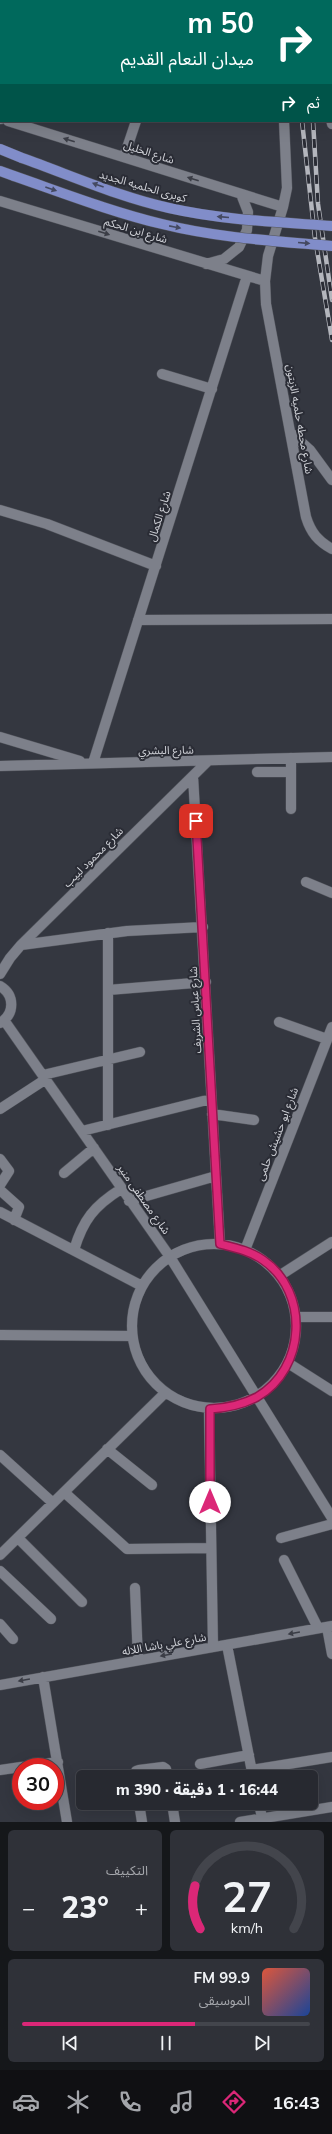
<!DOCTYPE html>
<html lang="ar">
<meta charset="utf-8">
<style>
:root{--surface:#272930;--page:#2f3138;--text:#f1f3f6;--muted:#a4a6ab;--line:#43454c;--accent:#db2777}
body{margin:0;font-family:Mulish,"Noto Sans Arabic",sans-serif;background:var(--page);color:var(--text);direction:rtl;height:100vh;display:flex;flex-direction:column;font-size:15px;white-space:nowrap}
*{box-sizing:border-box;margin:0}
p{font-size:13px;color:var(--muted)}
.icon{flex:none;width:22px;height:22px;fill:none;stroke:currentColor;stroke-width:2;stroke-linecap:round;stroke-linejoin:round}
.map{position:relative;height:1822px;overflow:hidden;direction:ltr}
.sheet{display:flex;flex-direction:column;gap:8px;padding:8px;background:#15171a;flex:1}
.sheet>*{flex:none}
.top-card{position:absolute;left:0px;top:0px;width:332px;height:122px;box-shadow:0 4px 16px #0002,0 0 0 1px var(--line);direction:rtl;background:#00695c;color:#fff;overflow:hidden}
.speed{position:absolute;left:12px;top:1758px;display:flex;gap:8px;font-size:20px;font-weight:700;text-align:center}
.speed>*{display:grid;place-content:center;width:52px;height:52px;border-radius:50%;background:var(--surface);box-shadow:0 4px 16px #0002,0 0 0 1px var(--line);line-height:1}
.speed .limit{border:6px solid #d22;background:#fff;color:#111}
.pin{position:absolute;display:grid;place-items:center;width:34px;height:34px;color:#fff;margin:-17px;border-radius:8px;box-shadow:0 2px 6px #0006}
.me{position:absolute;width:44px;margin:-22px;rotate:0deg;stroke-linejoin:round;filter:drop-shadow(0 0 3px #0008)}
.turn{display:flex;align-items:center;gap:14px;height:84px;padding:0 12px;font-size:18px}
.turn .icon{width:52px;height:52px;stroke-width:2.5}
.turn b{display:block;font-size:28px;line-height:34px}
.then{display:flex;align-items:center;height:38px;padding:0 12px;background:#0003;gap:8px;font-size:15px}
.big{font-size:30px;font-weight:800;line-height:1.1}
.sheet .card{flex:1;display:flex;flex-direction:column;justify-content:center;gap:6px;min-width:0;padding:0 14px;border-radius:6px;background:var(--page)}
.sheet .dial{align-items:center;gap:0}
.dial svg{height:104px;overflow:visible;fill:none;stroke:var(--line);stroke-width:7;stroke-linecap:round;text-anchor:middle}
.dial text{fill:var(--text);stroke:none}
.song{display:flex;align-items:center;gap:12px}
.cover{width:48px;height:48px;border-radius:6px;background:linear-gradient(135deg,hsl(10 70% 55%),hsl(220 70% 35%))}
.played{height:4px;border-radius:2px;background:linear-gradient(90deg,var(--accent) 60%,var(--line) 60%)}
.keys{display:flex;justify-content:space-around;direction:ltr}
.heat{display:flex;justify-content:space-between;align-items:center;font-size:22px;direction:ltr}
.sheet .tiles{flex:1;display:grid;gap:8px;grid-template-columns:1fr 1fr}
.card:last-child{grid-column:span 2}
.trip{position:absolute;left:76px;top:1770px;width:242px;height:40px;border-radius:6px;background:var(--surface);box-shadow:0 4px 16px #0002,0 0 0 1px var(--line);font-weight:800;line-height:40px;text-align:center;direction:rtl}
.dock{display:flex;height:64px;justify-content:space-around;align-items:center;background:#101013;color:var(--muted)}
.dock .icon{width:28px;height:28px}
.dock .active{color:var(--accent)}
.dock b{font-size:18px;color:var(--text)}
.map>svg:first-child{display:block}
.lines{fill:none;stroke-linecap:round;stroke-linejoin:round}
.minor-casing{stroke:#52545c;stroke-width:11}
.major-casing{stroke:#52545c;stroke-width:11}
.minor{stroke:#7d808a;stroke-width:10}
.major{stroke:#818dc9;stroke-width:10}
.rail-casing{stroke:#b4b6bd;stroke-width:4.5}
.rail{stroke:#2a2c35;stroke-width:3;stroke-dasharray:9;stroke-linecap:butt}
.major-bridge-casing{stroke:#52545c;stroke-width:11;stroke-linecap:butt}
.major-bridge{stroke:#818dc9;stroke-width:10}
.oneway{fill:#3b3d46}
.oneway2{fill:#444961}
.route-casing{stroke:#8e194d;stroke-width:10}
.route{stroke:#db2777;stroke-width:7}
.labels{text-anchor:middle;stroke-width:4;stroke-linejoin:round;paint-order:stroke}
.street-label{font-size:11px;fill:#d1d3d9;stroke:#2a2c35}
</style>
<div class="map">
<svg width="332" height="1822" viewBox="0 0 332 1822">
<rect width="100%" height="100%" fill="#343740"/>
<g class="lines">
<defs>
<path id="minor" d="M 278,0 L 278,1
M 331,3 L 332,3
M 0,20 L 1,21
M 0,119 L 1,119
M 331,119 L 332,124
M 8,121 L 283,207
M 284,121 L 287,188 L 283,207 L 268,256 L 265,281 L 266,304 L 306,517 C 311,533 318,541 332,549
M 124,157 L 136,121
M 0,201 L 265,281
M 206,264 L 224,259 L 239,247 L 247,230 L 248,212 L 241,194
M 162,374 L 212,389
M 291,433 L 310,450 L 332,480
M 0,510 L 47,524 L 156,566
M 138,620 L 332,619
M 0,737 L 80,761
M 93,763 L 247,276
M 0,766 L 332,757
M 257,772 L 291,772
M 193,776 L 220,1244
M 291,809 L 291,758
M 306,882 L 332,893
M 21,945 L 127,931 L 203,927
M 0,974 L 10,958 L 21,945 L 208,761
M 0,986 C 15,995 15,1014 0,1023
M 108,990 L 206,982
M 4,1020 L 170,1257 L 332,1518
M 279,1022 L 327,1039
M 43,1075 L 140,1052
M 0,1109 L 46,1079
M 212,1114 L 254,1120
M 108,1125 L 108,933
M 82,1131 L 211,1099
M 0,1159 L 9,1171 L 0,1185
M 64,1173 L 94,1148
M 0,1190 L 19,1207 L 14,1220
M 129,1201 L 216,1176
M 0,1212 L 142,1286
M132 1326a82 82 0 1 1 164 0a82 82 0 1 1-164 0Z
M 74,1250 C 83,1220 94,1206 121,1189
M 245,1250 L 332,1027
M 279,1276 L 332,1242
M 296,1317 L 332,1317
M 0,1335 L 132,1336
M 288,1363 L 332,1391
M 209,1409 L 213,1647
M 107,1449 L 152,1485
M 0,1455 L 53,1503
M 64,1492 L 127,1549 L 211,1548
M 18,1538 L 82,1602
M 281,1538 L 332,1524
M 0,1555 L 165,1393
M 284,1560 L 318,1628
M 0,1571 L 51,1619
M 135,1588 L 138,1660
M 0,1624 L 13,1639
M 327,1627 L 332,1654
M 227,1645 L 253,1777
M 43,1677 L 67,1822
M 0,1685 L 332,1626
M 200,1764 L 249,1755
M 22,1767 L 58,1762
M 0,1770 L 21,1767
M 252,1770 L 332,1757
M 134,1777 L 136,1771 L 139,1770 L 163,1767 L 166,1769 L 168,1777
M 139,1803 L 142,1822
M 172,1803 L 175,1822
M 259,1803 L 262,1818
M 240,1822 L 332,1807"/>
<path id="major" d="M 0,149 L 22,158
M 0,171 L 14,176"/>
</defs>
<!-- minor casing -->
<use href="#minor" class="minor-casing"/>
<!-- major casing -->
<use href="#major" class="major-casing"/>
<!-- minor -->
<use href="#minor" class="minor"/>
<!-- major -->
<use href="#major" class="major"/>
<defs>
<path id="rail" d="M 294,0 L 294,1
M 305,0 L 305,1
M 302,121 L 315,238 L 332,340
M 313,121 L 318,204 L 332,300"/>
</defs>
<!-- rail casing -->
<use href="#rail" class="rail-casing"/>
<!-- rail -->
<use href="#rail" class="rail"/>
<defs>
<path id="major-bridge" d="M 22,158 C 70,175 119,197 169,208 C 222,220 277,222 332,226
M 14,176 C 63,193 112,212 162,224 C 218,238 275,241 332,246"/>
</defs>
<!-- major-bridge casing -->
<use href="#major-bridge" class="major-bridge-casing"/>
<!-- major-bridge -->
<use href="#major-bridge" class="major-bridge"/>
</g>
<!-- one-way arrows -->
<defs><path id="oneway-solid" d="M-6-.8H1V-3.2L6.5 0L1 3.2V.8H-6Z"/></defs>
<g class="oneway">
<use href="#oneway-solid" transform="translate(69 140) rotate(-163)"/>
<use href="#oneway-solid" transform="translate(193 179) rotate(-162)"/>
<use href="#oneway-solid" transform="translate(104 233) rotate(17)"/>
<use href="#oneway-solid" transform="translate(294 1633) rotate(170)"/>
<use href="#oneway-solid" transform="translate(166 1655) rotate(170)"/>
<use href="#oneway-solid" transform="translate(24 1680) rotate(170)"/>
</g>
<g class="oneway2">
<use href="#oneway-solid" transform="translate(98 185) rotate(-160)"/>
<use href="#oneway-solid" transform="translate(51 189) rotate(19)"/>
<use href="#oneway-solid" transform="translate(223 217) rotate(-175)"/>
<use href="#oneway-solid" transform="translate(175 227) rotate(11)"/>
<use href="#oneway-solid" transform="translate(304 243) rotate(5)"/>
</g>
<g class="lines">
<defs>
<path id="route" d="M 196,821 L 220,1244 C 236,1248 250,1251 263,1260 C 310,1292 306,1369 257,1397 C 242,1405 226,1408 210,1409 L 210,1502"/>
</defs>
<!-- route casing -->
<use href="#route" class="route-casing"/>
<!-- route -->
<use href="#route" class="route"/>
</g>
<g class="labels">
<!-- street labels -->
<g class="street-label">
<text transform="translate(149 152) rotate(18)" y="4">شارع الخليل</text>
<text transform="translate(143 186) rotate(16)" y="4">كوبرى الحلميه الجديد</text>
<text transform="translate(136 230) rotate(17)" y="4">شارع ابن الحكم</text>
<text transform="translate(300 419) rotate(80)" y="4">شارع محطه حلميه الزيتون</text>
<text transform="translate(159 516) rotate(-72)" y="4">شارع الكمال</text>
<text transform="translate(166 750) rotate(-1)" y="4">شارع البشري</text>
<text transform="translate(93 857) rotate(-45)" y="4">شارع محمود لبيب</text>
<text transform="translate(195 1010) rotate(-93)" y="4">شارع عباس الشريف</text>
<text transform="translate(277 1134) rotate(-69)" y="4">شارع ابو حشيش حلمى</text>
<text transform="translate(144 1199) rotate(55)" y="4">شارع مصطفى منير</text>
<text transform="translate(164 1644) rotate(-10)" y="4">شارع علي باشا اللاله</text>
</g>
</g>
</svg>
<div class="speed"><div class="limit">30</div></div>
<div class="pin" style="left:196px;top:821px;background:#d93025"><svg class="icon" aria-label="arrive" viewBox="0 0 24 24"><path d="M6 21V4h12l-3 4 3 4H6"/></svg></div>
<svg class="me" style="left:210px;top:1502px" viewBox="-20 -20 40 40"><circle r="19" fill="#fff"/><path d="M0-13L10 11 0 6-10 11z" fill="#db2777"/></svg>
<div class="trip">16:44 · 1 دقيقة · 390 m</div>
<div class="top-card">
<div class="turn"><svg class="icon" aria-label="right" viewBox="0 0 24 24"><path d="M7 20v-9h11M14 6l5 5-5 5"/></svg><div><b>50 m</b>ميدان النعام القديم</div></div>
<div class="then">ثم<svg class="icon" aria-label="right" viewBox="0 0 24 24"><path d="M7 20v-9h11M14 6l5 5-5 5"/></svg></div>
</div>
</div>
<section class="sheet">
<div class="tiles">
<div class="card dial"><svg viewBox="0 0 100 80">
<path d="M14 69A42 42 0 1 1 86 69"/>
<path d="M14 69A42 42 0 0 1 10 36" stroke="#db2777"/>
<text x="50" y="56" font-size="32" font-weight="700">27</text>
<text x="50" y="72" font-size="11">km/h</text>
</svg></div>
<div class="card"><p>التكييف</p>
<div class="heat"><a>−</a><b class="big">23°</b><a>+</a></div>
</div>
<div class="card">
<div class="song"><i class="cover"></i><div><b>99.9 FM</b><p>الموسيقى</p></div></div>
<div class="played"></div>
<div class="keys"><svg class="icon" aria-label="previous" viewBox="0 0 24 24"><path d="M18 5L8 12l10 7zM5 5v14"/></svg><svg class="icon" aria-label="pause" viewBox="0 0 24 24"><path d="M8 5v14M16 5v14"/></svg><svg class="icon" aria-label="next" viewBox="0 0 24 24"><path d="M6 5l10 7-10 7zM19 5v14"/></svg></div>
</div>
</div>
</section>
<nav class="dock">
<b>16:43</b>
<svg class="icon active" aria-label="directions" viewBox="0 0 24 24"><path d="M12 3l9 9-9 9-9-9zM9 14v-3h6M13 9l2 2-2 2"/></svg>
<svg class="icon" aria-label="music" viewBox="0 0 24 24"><path d="M9 18V5l10-2v13"/><circle cx="6" cy="18" r="3"/><circle cx="16" cy="16" r="3"/></svg>
<svg class="icon" aria-label="phone" viewBox="0 0 24 24"><path d="M5 4h4l2 5-3 2q2 4 5 5l2-3 5 2v4C11 20 4 13 5 4z"/></svg>
<svg class="icon" aria-label="climate" viewBox="0 0 24 24"><path d="M12 3v18M4 7l16 10M4 17L20 7"/></svg>
<svg class="icon" aria-label="car" viewBox="0 0 24 24"><path d="M5 17H2v-5l4-1 3-4h7l3 4 3 1v5h-3M9 17h6M6 11h13"/><circle cx="7" cy="17" r="2"/><circle cx="17" cy="17" r="2"/></svg>
</nav>
